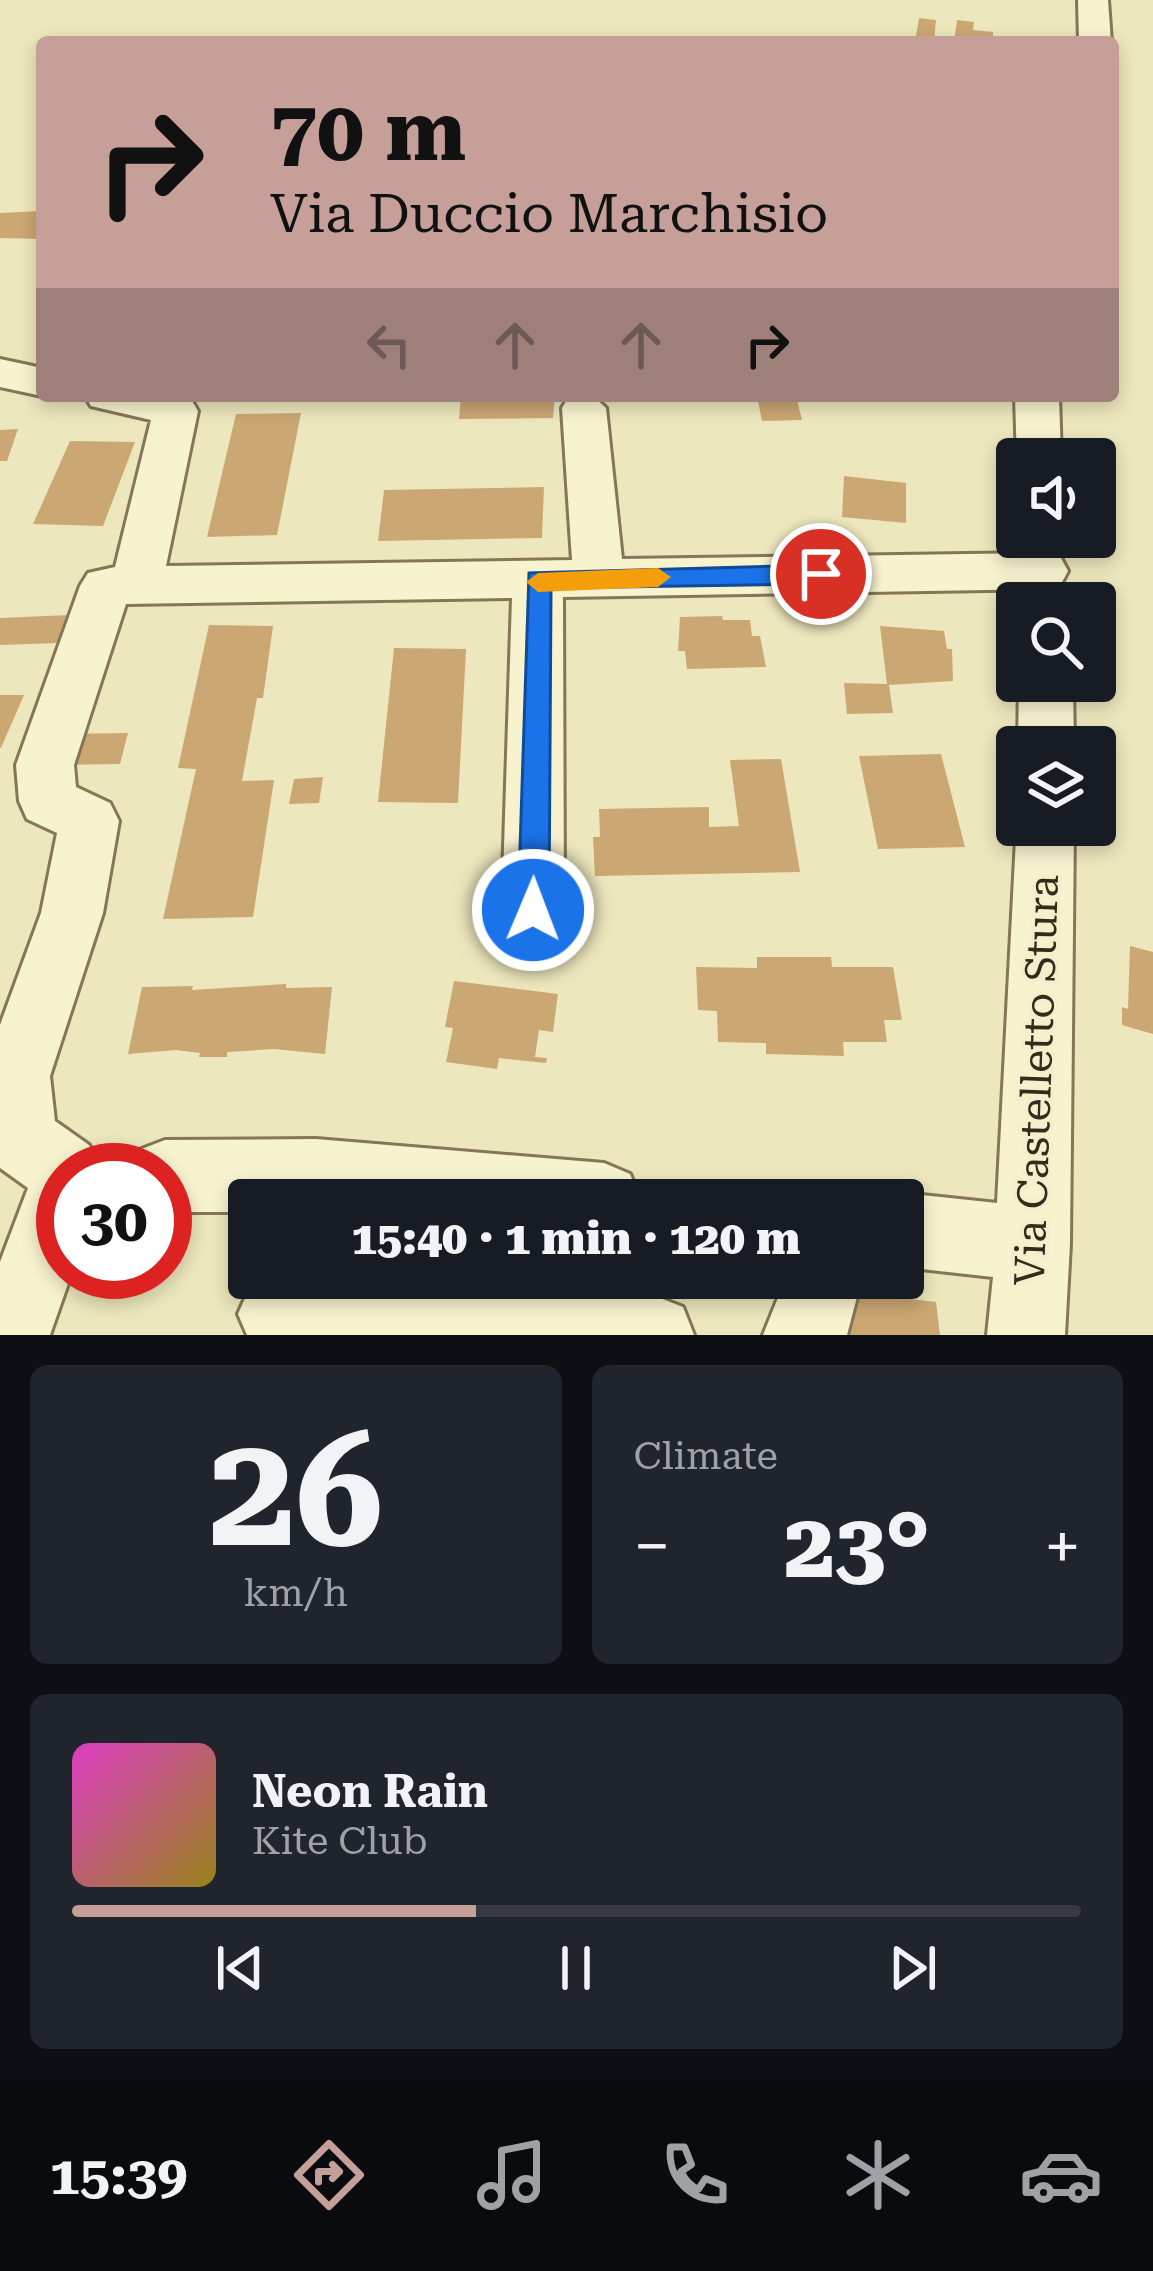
<!DOCTYPE html>
<meta charset="utf-8">
<style>
:root{--surface:#171b24;--page:#20242c;--text:#f1f3f6;--muted:#9ea1a6;--line:#363941;--accent:#c69f99}
body{margin:0;font-family:"Roboto Serif",serif;background:var(--page);color:var(--text);height:100vh;display:flex;flex-direction:column;font-size:45px;white-space:nowrap}
*{box-sizing:border-box;margin:0}
p{font-size:39px;color:var(--muted)}
.icon{flex:none;width:66px;height:66px;fill:none;stroke:currentColor;stroke-width:2;stroke-linecap:round;stroke-linejoin:round}
.map{position:relative;height:1335px;overflow:hidden}
.details{display:flex;flex-direction:column;gap:30px;padding:30px;background:#0d0f14;flex:1}
.details>*{flex:none}
.guide{position:absolute;left:36px;top:36px;width:1083px;height:366px;border-radius:12px;box-shadow:0 6px 18px #0003;background:#c69f99;color:#111;overflow:hidden}
.controls{position:absolute;left:996px;top:438px;display:grid;gap:24px}
.controls a{display:grid;place-items:center;width:120px;height:120px;border-radius:12px;background:var(--surface);box-shadow:0 6px 18px #0003;font-size:60px}
.speed{position:absolute;left:36px;top:1143px;display:flex;gap:24px;font-size:60px;font-weight:700;text-align:center}
.speed>*{display:grid;place-content:center;width:156px;height:156px;border-radius:50%;background:var(--surface);box-shadow:0 6px 18px #0003;line-height:1}
.speed .limit{border:18px solid #d22;background:#fff;color:#111}
.pin{position:absolute;display:grid;place-items:center;width:102px;height:102px;color:#fff;margin:-51px;border:6px solid #fff;border-radius:50%;box-shadow:0 3px 12px #0007}
.me{position:absolute;width:132px;margin:-66px;rotate:1deg;stroke-linejoin:round;filter:drop-shadow(0 0 9px #0008)}
.turn{display:flex;align-items:center;gap:42px;height:252px;padding:0 36px;font-size:54px}
.turn .icon{width:156px;height:156px;stroke-width:2.5}
.turn b{display:block;font-size:84px;line-height:102px}
.lanes{display:flex;align-items:center;height:114px;padding:0 36px;background:#0003;justify-content:center;gap:60px;direction:ltr}
.lanes .off{opacity:.35}
.big{font-size:90px;font-weight:800;line-height:1.1}
.details .card{flex:1;display:flex;flex-direction:column;justify-content:center;gap:18px;min-width:0;padding:0 42px;border-radius:18px;background:var(--page)}
.details .dial{align-items:center;gap:0}
.dial b{font-size:156px;line-height:1}
.song{display:flex;align-items:center;gap:36px}
.cover{width:144px;height:144px;border-radius:18px;background:linear-gradient(135deg,hsl(310 70% 55%),hsl(50 70% 35%))}
.played{height:12px;border-radius:6px;background:linear-gradient(90deg,var(--accent) 40%,var(--line) 40%)}
.keys{display:flex;justify-content:space-around;direction:ltr}
.heat{display:flex;justify-content:space-between;align-items:center;font-size:66px;direction:ltr}
.details .tiles{flex:1;display:grid;gap:30px;grid-template-columns:1fr 1fr}
.card:last-child{grid-column:span 2}
.trip{position:absolute;left:228px;top:1179px;width:696px;height:120px;border-radius:12px;background:var(--surface);box-shadow:0 6px 18px #0003;font-weight:800;line-height:120px;text-align:center}
.tabs{display:flex;height:192px;justify-content:space-around;align-items:center;background:#090b0e;color:var(--muted)}
.tabs .icon{width:84px;height:84px}
.tabs .active{color:var(--accent)}
.tabs b{font-size:54px;color:var(--text)}
.map>svg:first-child{display:block}
.building{fill:#cba773}
.lines{fill:none;stroke-linecap:round;stroke-linejoin:round}
.minor-casing{stroke:#847656;stroke-width:6}
.minor{fill:#f8f3cf;fill-rule:evenodd}
.route{fill:#1a73e8;stroke:#114b97;stroke-width:3}
.slow{fill:#f59e0b}
.labels{text-anchor:middle;stroke-width:9;stroke-linejoin:round;paint-order:stroke}
.near-street-label{font-size:42px;fill:#332b1b;stroke:#f4f0cc}
</style>
<div class="map">
<svg width="1153" height="1335" viewBox="0 0 1153 1335">
<rect width="100%" height="100%" fill="#ede7bd"/>
<!-- building -->
<path class="building" d="M 919,18 L 936,20 L 934,42 L 915,42 Z
M 957,20 L 974,22 L 973,30 L 993,32 L 993,42 L 954,42 Z
M 42,211 L 42,239 L 0,238 L 0,213 Z
M 461,396 L 555,396 L 553,418 L 459,419 Z
M 757,396 L 796,396 L 802,420 L 762,421 Z
M 301,413 L 277,535 L 207,537 L 236,414 Z
M 18,429 L 7,461 L 0,461 L 0,430 Z
M 70,441 L 135,442 L 103,526 L 33,524 Z
M 844,476 L 906,483 L 906,523 L 842,517 Z
M 544,487 L 542,538 L 378,541 L 384,490 Z
M 69,615 L 59,643 L 0,645 L 0,618 Z
M 722,616 L 723,620 L 750,620 L 752,636 L 760,636 L 766,667 L 687,669 L 685,651 L 678,651 L 680,617 Z
M 209,625 L 273,626 L 263,698 L 257,698 L 242,781 L 274,780 L 253,917 L 163,919 L 196,769 L 178,768 Z
M 880,626 L 944,631 L 947,649 L 952,649 L 953,681 L 889,685 L 893,713 L 847,714 L 844,683 L 887,684 Z
M 394,648 L 466,649 L 458,803 L 378,802 Z
M 0,695 L 24,695 L 1,748 L 0,748 Z
M 128,733 L 120,764 L 54,765 L 64,734 Z
M 941,754 L 965,847 L 878,849 L 859,756 Z
M 781,759 L 800,872 L 595,876 L 593,837 L 600,837 L 599,809 L 709,807 L 709,827 L 739,826 L 730,760 Z
M 323,777 L 319,803 L 289,804 L 294,779 Z
M 1130,946 L 1153,952 L 1153,1034 L 1122,1025 L 1122,1007 L 1128,1009 Z
M 757,957 L 831,957 L 832,967 L 893,967 L 902,1020 L 884,1020 L 887,1042 L 843,1042 L 844,1056 L 766,1054 L 766,1043 L 718,1042 L 717,1011 L 698,1010 L 696,967 L 757,968 Z
M 454,981 L 558,994 L 553,1032 L 539,1030 L 535,1057 L 547,1058 L 546,1063 L 499,1058 L 497,1069 L 446,1062 L 453,1028 L 445,1027 Z
M 286,984 L 286,988 L 332,987 L 325,1054 L 274,1049 L 227,1052 L 227,1057 L 199,1057 L 200,1053 L 176,1050 L 128,1054 L 142,987 L 193,986 L 192,990 Z
M 840,1291 L 936,1302 L 940,1335 L 842,1335 Z"/>
<g class="lines">
<defs>
<path id="minor" d="M 1078,0 L 1108,0 L 1111,42 L 1079,42 Z
M 0,359 L 42,368 L 42,396 L 0,387 Z
M 85,396 L 173,396 L 192,401 L 198,411 L 166,566 L 572,560 L 562,408 L 568,398 L 593,396 L 606,408 L 622,559 L 1043,553 L 1061,558 L 1068,571 L 1061,584 L 1043,589 L 563,597 L 564,909 L 555,929 L 533,937 L 511,929 L 502,909 L 512,598 L 126,604 L 74,765 L 76,787 L 110,803 L 119,821 L 103,913 L 50,1076 L 55,1121 L 89,1145 L 100,1170 L 63,1170 L 63,1272 L 72,1272 L 50,1335 L 0,1335 L 0,1262 L 28,1188 L 0,1168 L 0,1025 L 41,913 L 57,833 L 27,819 L 19,801 L 16,765 L 80,586 L 88,573 L 115,567 L 151,420 L 91,406 Z
M 1015,396 L 1059,396 L 1061,459 L 1017,459 L 1017,463 Z
M 1019,681 L 1073,681 L 1074,747 L 1018,747 Z
M 1017,819 L 1017,825 L 1074,825 L 1070,1244 L 1065,1335 L 987,1335 L 993,1277 L 903,1267 L 903,1200 L 886,1200 L 903,1193 L 997,1203 Z
M 316,1139 L 604,1163 L 630,1174 L 641,1200 L 249,1200 L 249,1212 L 165,1212 L 165,1170 L 131,1170 L 139,1150 L 165,1140 Z
M 271,1278 L 655,1296 L 683,1307 L 694,1335 L 247,1335 L 238,1314 L 250,1287 Z
M 786,1278 L 862,1278 L 847,1335 L 763,1335 Z"/>
</defs>
<!-- minor casing -->
<use href="#minor" class="minor-casing"/>
<!-- minor -->
<use href="#minor" class="minor"/>
</g>
<!-- route -->
<path class="route" d="M 821,565 L 834,574 L 821,584 L 551,588 L 549,910 L 545,920 L 533,924 L 522,920 L 518,910 L 529,573 Z"/>
<!-- slow -->
<path class="slow" d="M 658,568 L 671,577 L 658,587 L 538,592 L 526,582 L 538,573 Z"/>
<g class="labels">
<!-- near-street labels -->
<g class="near-street-label">
<text transform="translate(1036 1080) rotate(-88)" y="15">Via Castelletto Stura</text>
</g>
</g>
</svg>
<div class="controls">
<a><svg class="icon" aria-label="sound" viewBox="0 0 24 24"><path d="M4 9h4l5-4v14l-5-4H4zM17 9q2 3 0 6"/></svg></a>
<a><svg class="icon" aria-label="search" viewBox="0 0 24 24"><circle cx="10" cy="10" r="6"/><path d="M15 15l6 6"/></svg></a>
<a><svg class="icon" aria-label="layers" viewBox="0 0 24 24"><path d="M12 4l9 5-9 5-9-5zM3 14l9 5 9-5"/></svg></a>
</div>
<div class="speed"><div class="limit">30</div></div>
<div class="pin" style="left:821px;top:574px;background:#d93025"><svg class="icon" aria-label="arrive" viewBox="0 0 24 24"><path d="M6 21V4h12l-3 4 3 4H6"/></svg></div>
<svg class="me" style="left:533px;top:910px" viewBox="-20 -20 40 40"><circle r="17" fill="#1a73e8" stroke="#fff" stroke-width="3"/><path d="M0-11L8 9 0 5-8 9z" fill="#fff"/></svg>
<div class="trip">15:40 · 1 min · 120 m</div>
<div class="guide">
<div class="turn"><svg class="icon" aria-label="right" viewBox="0 0 24 24"><path d="M7 20v-9h11M14 6l5 5-5 5"/></svg><div><b>70 m</b>Via Duccio Marchisio</div></div>
<div class="lanes"><svg class="icon off" aria-label="left" viewBox="0 0 24 24"><path d="M17 20v-9H6M10 6l-5 5 5 5"/></svg><svg class="icon off" aria-label="ahead" viewBox="0 0 24 24"><path d="M12 20V5M6 11l6-6 6 6"/></svg><svg class="icon off" aria-label="ahead" viewBox="0 0 24 24"><path d="M12 20V5M6 11l6-6 6 6"/></svg><svg class="icon" aria-label="right" viewBox="0 0 24 24"><path d="M7 20v-9h11M14 6l5 5-5 5"/></svg></div>
</div>
</div>
<section class="details">
<div class="tiles">
<div class="card dial"><b>26</b><p>km/h</p></div>
<div class="card"><p>Climate</p>
<div class="heat"><a>−</a><b class="big">23°</b><a>+</a></div>
</div>
<div class="card">
<div class="song"><i class="cover"></i><div><b>Neon Rain</b><p>Kite Club</p></div></div>
<div class="played"></div>
<div class="keys"><svg class="icon" aria-label="previous" viewBox="0 0 24 24"><path d="M18 5L8 12l10 7zM5 5v14"/></svg><svg class="icon" aria-label="pause" viewBox="0 0 24 24"><path d="M8 5v14M16 5v14"/></svg><svg class="icon" aria-label="next" viewBox="0 0 24 24"><path d="M6 5l10 7-10 7zM19 5v14"/></svg></div>
</div>
</div>
</section>
<nav class="tabs">
<b>15:39</b>
<svg class="icon active" aria-label="directions" viewBox="0 0 24 24"><path d="M12 3l9 9-9 9-9-9zM9 14v-3h6M13 9l2 2-2 2"/></svg>
<svg class="icon" aria-label="music" viewBox="0 0 24 24"><path d="M9 18V5l10-2v13"/><circle cx="6" cy="18" r="3"/><circle cx="16" cy="16" r="3"/></svg>
<svg class="icon" aria-label="phone" viewBox="0 0 24 24"><path d="M5 4h4l2 5-3 2q2 4 5 5l2-3 5 2v4C11 20 4 13 5 4z"/></svg>
<svg class="icon" aria-label="climate" viewBox="0 0 24 24"><path d="M12 3v18M4 7l16 10M4 17L20 7"/></svg>
<svg class="icon" aria-label="car" viewBox="0 0 24 24"><path d="M5 17H2v-5l4-1 3-4h7l3 4 3 1v5h-3M9 17h6M6 11h13"/><circle cx="7" cy="17" r="2"/><circle cx="17" cy="17" r="2"/></svg>
</nav>
